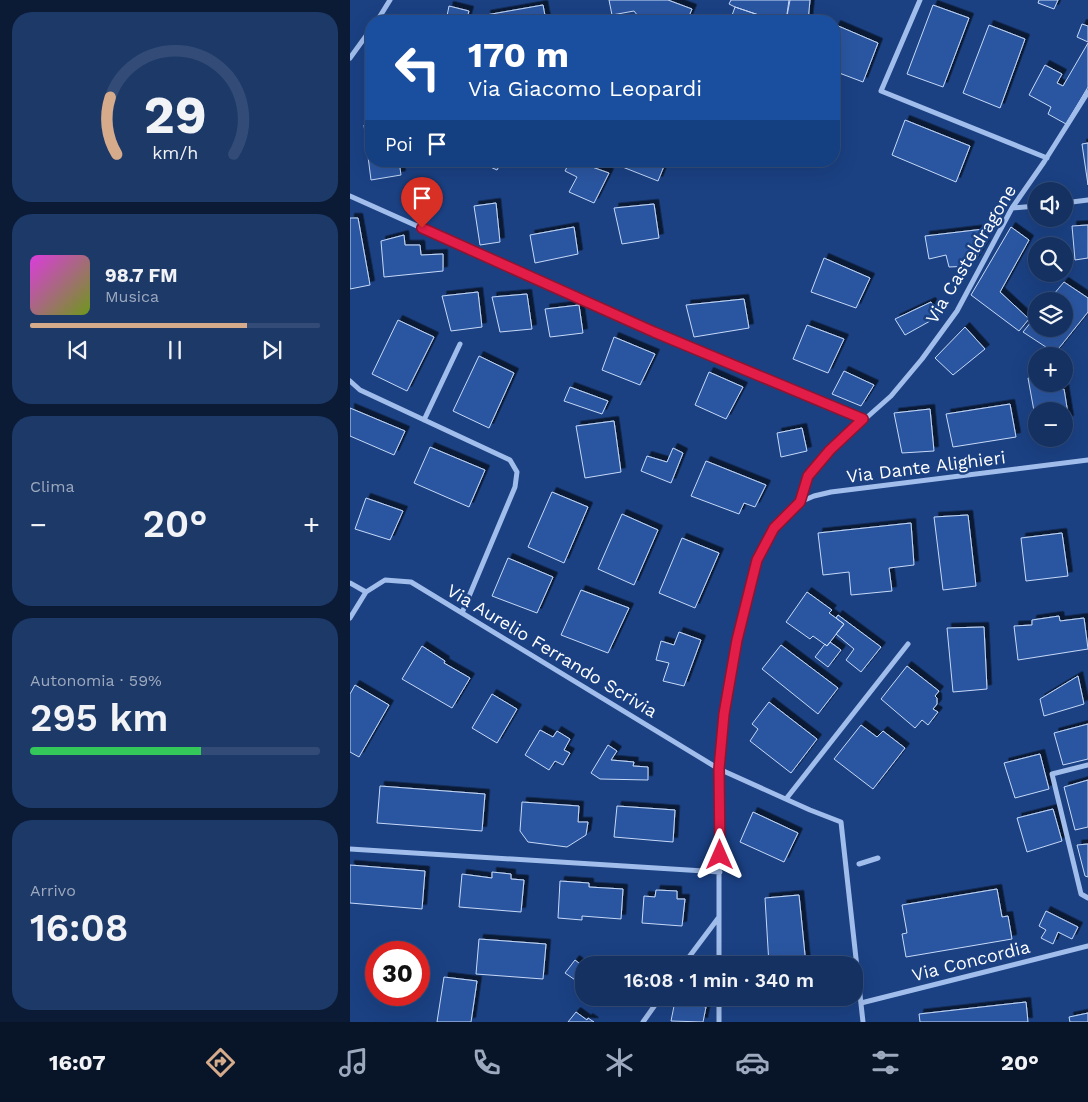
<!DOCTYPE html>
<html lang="it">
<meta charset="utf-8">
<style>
:root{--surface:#143162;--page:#1d3968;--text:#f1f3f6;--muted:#9da9be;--line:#334c77;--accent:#d6ab8b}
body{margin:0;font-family:"Work Sans",sans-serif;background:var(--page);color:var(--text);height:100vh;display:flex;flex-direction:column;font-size:19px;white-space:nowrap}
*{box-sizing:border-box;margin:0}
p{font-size:16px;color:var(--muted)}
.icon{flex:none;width:28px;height:28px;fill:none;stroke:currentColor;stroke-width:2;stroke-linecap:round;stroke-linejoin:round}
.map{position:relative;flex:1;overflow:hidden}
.panel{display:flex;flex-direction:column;gap:12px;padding:12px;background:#0b1b36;width:350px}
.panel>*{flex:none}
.top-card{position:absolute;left:15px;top:15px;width:475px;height:152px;border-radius:20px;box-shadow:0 5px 20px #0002,0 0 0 1px var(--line);background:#1a4fa0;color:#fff;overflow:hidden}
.buttons{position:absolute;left:678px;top:182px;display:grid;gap:10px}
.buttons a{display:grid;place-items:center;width:45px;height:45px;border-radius:50%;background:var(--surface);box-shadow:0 5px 20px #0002,0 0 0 1px var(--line);font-size:25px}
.speed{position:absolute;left:15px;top:941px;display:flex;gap:10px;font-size:25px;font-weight:700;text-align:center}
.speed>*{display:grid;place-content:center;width:65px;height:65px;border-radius:50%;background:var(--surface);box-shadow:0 5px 20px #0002,0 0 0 1px var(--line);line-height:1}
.speed .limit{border:8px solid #d22;background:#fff;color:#111}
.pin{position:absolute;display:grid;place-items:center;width:42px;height:42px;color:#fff;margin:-51px -21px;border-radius:50% 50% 50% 0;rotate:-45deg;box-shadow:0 0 5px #0007}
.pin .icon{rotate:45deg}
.me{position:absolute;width:55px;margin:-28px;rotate:0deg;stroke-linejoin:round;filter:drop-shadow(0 0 4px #0008)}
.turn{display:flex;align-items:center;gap:18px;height:105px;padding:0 20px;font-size:22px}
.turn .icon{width:65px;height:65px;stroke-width:2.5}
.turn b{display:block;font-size:35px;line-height:42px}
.then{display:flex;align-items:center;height:48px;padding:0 20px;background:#0003;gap:10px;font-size:19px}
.big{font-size:38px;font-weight:600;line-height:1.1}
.panel .tile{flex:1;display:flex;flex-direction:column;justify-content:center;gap:8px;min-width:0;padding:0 18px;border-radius:20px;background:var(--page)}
.panel .dial{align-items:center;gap:0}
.dial svg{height:130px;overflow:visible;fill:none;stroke:var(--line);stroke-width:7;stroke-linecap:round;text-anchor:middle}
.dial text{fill:var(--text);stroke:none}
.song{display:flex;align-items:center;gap:15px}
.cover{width:60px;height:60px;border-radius:8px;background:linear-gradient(135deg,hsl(300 70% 55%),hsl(80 70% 35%))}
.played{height:5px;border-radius:2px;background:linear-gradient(90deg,var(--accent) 75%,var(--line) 75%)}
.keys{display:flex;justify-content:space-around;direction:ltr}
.heat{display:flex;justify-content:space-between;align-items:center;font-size:28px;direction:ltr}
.charge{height:8px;border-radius:4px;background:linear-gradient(90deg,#34c759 59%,var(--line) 0)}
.trip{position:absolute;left:225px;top:956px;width:288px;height:50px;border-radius:20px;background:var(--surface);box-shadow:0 5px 20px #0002,0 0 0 1px var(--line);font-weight:600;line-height:50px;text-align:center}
.dock{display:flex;height:80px;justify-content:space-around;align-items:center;background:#081427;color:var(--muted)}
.dock .icon{width:35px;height:35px}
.dock .selected{color:var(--accent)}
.dock b{font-size:22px;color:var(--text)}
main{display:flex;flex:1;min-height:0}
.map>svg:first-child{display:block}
.building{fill:#2a56a1;stroke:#c6d9f8;filter:url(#shadow)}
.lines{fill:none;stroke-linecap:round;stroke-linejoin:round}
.street{stroke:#a1bdeb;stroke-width:5}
.route-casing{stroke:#92132f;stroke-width:12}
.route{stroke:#e11d48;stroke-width:9}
.labels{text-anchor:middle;stroke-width:5;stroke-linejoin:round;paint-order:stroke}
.street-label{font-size:18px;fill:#fff;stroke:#1b4183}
</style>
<main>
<section class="panel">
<div class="tile dial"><svg viewBox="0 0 100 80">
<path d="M14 69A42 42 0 1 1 86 69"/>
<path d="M14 69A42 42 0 0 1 10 34" stroke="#d6ab8b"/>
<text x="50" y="56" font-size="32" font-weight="700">29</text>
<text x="50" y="72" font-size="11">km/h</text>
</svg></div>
<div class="tile">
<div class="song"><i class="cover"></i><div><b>98.7 FM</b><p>Musica</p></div></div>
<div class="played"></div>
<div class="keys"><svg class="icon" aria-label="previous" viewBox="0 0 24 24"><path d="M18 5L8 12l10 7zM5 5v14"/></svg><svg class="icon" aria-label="pause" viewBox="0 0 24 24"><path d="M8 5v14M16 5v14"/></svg><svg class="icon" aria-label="next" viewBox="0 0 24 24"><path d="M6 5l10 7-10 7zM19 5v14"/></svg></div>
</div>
<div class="tile"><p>Clima</p>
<div class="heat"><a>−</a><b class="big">20°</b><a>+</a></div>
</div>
<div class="tile"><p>Autonomia · 59%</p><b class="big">295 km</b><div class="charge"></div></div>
<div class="tile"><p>Arrivo</p><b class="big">16:08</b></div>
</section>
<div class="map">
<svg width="738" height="1022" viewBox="0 0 738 1022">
<defs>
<filter id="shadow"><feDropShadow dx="4.5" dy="-4.5" stdDeviation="0" flood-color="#0009"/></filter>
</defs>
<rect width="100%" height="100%" fill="#1b4183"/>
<!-- building -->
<path class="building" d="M 259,0 L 318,0 L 342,9 L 337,21 L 292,21 L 284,11 L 262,15 Z
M 381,0 L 439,0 L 436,21 L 426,21 L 385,7 L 379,4 Z
M 440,0 L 460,0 L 458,21 L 436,21 Z
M 689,0 L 708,0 L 704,9 L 688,3 Z
M 193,5 L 196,21 L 137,21 L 136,15 Z
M 583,5 L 619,18 L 593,87 L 557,74 Z
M 99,6 L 119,11 L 116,21 L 96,21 Z
M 385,7 L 415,17 L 414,21 L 380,21 Z
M 732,24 L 738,26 L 738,42 L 727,37 Z
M 486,25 L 528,43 L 513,82 L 484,71 L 484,30 Z
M 639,25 L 675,39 L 650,108 L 613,93 Z
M 738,43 L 738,87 L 716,124 L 698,114 L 701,107 L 679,95 L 695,65 L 712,74 L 707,83 L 713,86 Z
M 555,120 L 620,146 L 606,182 L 542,155 Z
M 14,125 L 21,125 L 21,161 L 49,161 L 51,175 L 21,180 Z
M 738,143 L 738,185 L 732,144 Z
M 127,161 L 152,161 L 147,170 Z
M 220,161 L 244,161 L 242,167 L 259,173 L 244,203 L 219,192 L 227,177 L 215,171 Z
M 271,161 L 316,161 L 308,181 L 270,166 Z
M 146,203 L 150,242 L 130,245 L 124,206 Z
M 304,204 L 309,238 L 272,244 L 264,208 Z
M 0,218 L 8,218 L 20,285 L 0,289 Z
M 738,225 L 738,258 L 725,260 L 722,226 Z
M 224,227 L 228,254 L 185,263 L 180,235 Z
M 661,227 L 679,240 L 650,292 L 679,319 L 669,331 L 621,295 Z
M 634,229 L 635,244 L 621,266 L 599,267 L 596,255 L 579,259 L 575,236 Z
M 54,235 L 55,245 L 70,245 L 71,255 L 93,254 L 93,271 L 34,277 L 31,241 Z
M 474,258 L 520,278 L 506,308 L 461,292 Z
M 714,282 L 738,298 L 738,312 L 705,353 L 673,332 L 686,316 L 686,329 L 714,329 L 714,301 L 698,301 Z
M 128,292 L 132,327 L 101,331 L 92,296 Z
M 177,294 L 182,329 L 150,332 L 142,297 Z
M 394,299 L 399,328 L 344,337 L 336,305 Z
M 581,302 L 589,316 L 555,335 L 545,319 Z
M 229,305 L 233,333 L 200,337 L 195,309 Z
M 48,320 L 84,337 L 57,391 L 22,374 Z
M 457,325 L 494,339 L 478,373 L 443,359 Z
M 615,327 L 635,349 L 603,375 L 585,358 Z
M 264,337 L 305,354 L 290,385 L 252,370 Z
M 129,356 L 164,373 L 139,428 L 103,411 Z
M 494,371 L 524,385 L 511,406 L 482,394 Z
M 359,372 L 393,387 L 376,419 L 345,405 Z
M 686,377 L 686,384 L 701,384 L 701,389 L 714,389 L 719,420 L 714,421 L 714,411 L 686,411 L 686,422 L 678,378 Z
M 220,387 L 258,401 L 252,414 L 214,401 Z
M 660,404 L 666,437 L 603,447 L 596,414 Z
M 0,408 L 55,431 L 44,455 L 0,436 Z
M 580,409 L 584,451 L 552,453 L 544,413 Z
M 264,421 L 271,472 L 235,478 L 226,426 Z
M 452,428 L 457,451 L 431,457 L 427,433 Z
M 80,447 L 135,470 L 119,507 L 64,483 Z
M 323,448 L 333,453 L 321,483 L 291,471 L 297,456 L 317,462 Z
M 356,461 L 416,485 L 405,507 L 394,503 L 389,514 L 341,496 Z
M 202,492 L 238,507 L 214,563 L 178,547 Z
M 16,498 L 53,511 L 40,540 L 5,529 Z
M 272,514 L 308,530 L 284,585 L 248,569 Z
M 618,515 L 626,586 L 593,590 L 584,517 Z
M 561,523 L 564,565 L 539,568 L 542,591 L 501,595 L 499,572 L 473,575 L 468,533 Z
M 712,533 L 718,576 L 676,581 L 671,538 Z
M 332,538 L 369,553 L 345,608 L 309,593 Z
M 158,558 L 203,577 L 187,613 L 142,596 Z
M 231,590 L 279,608 L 258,653 L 211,635 Z
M 457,592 L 482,610 L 479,613 L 494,624 L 477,646 L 463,636 L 460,639 L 436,622 Z
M 488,615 L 531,647 L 511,672 L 496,660 L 504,649 L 486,634 L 494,624 L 486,618 Z
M 709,616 L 710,621 L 734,618 L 738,649 L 668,660 L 664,626 L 682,625 L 682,620 Z
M 634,627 L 637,689 L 603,692 L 597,628 Z
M 329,632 L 351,640 L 334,686 L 313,681 L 319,663 L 306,660 L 311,641 L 324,645 Z
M 480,642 L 491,650 L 478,667 L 465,657 L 475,644 L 477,646 Z
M 431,645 L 488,688 L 468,714 L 412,669 Z
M 72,646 L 95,661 L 94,663 L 120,678 L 102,708 L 52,679 Z
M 557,666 L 589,691 L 585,696 L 587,698 L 587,704 L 583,709 L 588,712 L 578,725 L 572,720 L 565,728 L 531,699 Z
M 728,676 L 734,704 L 694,716 L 690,699 Z
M 5,685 L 39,705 L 9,757 L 0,752 L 0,694 Z
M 142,694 L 167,709 L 147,743 L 122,728 Z
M 419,702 L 467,739 L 441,773 L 400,741 L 408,729 L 402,724 Z
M 738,724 L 738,759 L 713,765 L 704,733 Z
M 511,725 L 527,737 L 533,731 L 555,748 L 523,789 L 484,759 Z
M 190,730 L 203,737 L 207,731 L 220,739 L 214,750 L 220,753 L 213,765 L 205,761 L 199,770 L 175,755 Z
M 258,745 L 267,751 L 261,760 L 284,762 L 283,766 L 298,767 L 298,780 L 250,779 L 241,773 Z
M 690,754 L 699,789 L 665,798 L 654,763 Z
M 738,780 L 738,827 L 725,830 L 714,787 Z
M 30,786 L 135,794 L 132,831 L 27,823 Z
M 172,802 L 229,806 L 228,822 L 238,822 L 236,835 L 217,847 L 178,842 L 170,831 Z
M 267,806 L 325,810 L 323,842 L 264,837 Z
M 703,809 L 712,841 L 677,852 L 667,818 Z
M 403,812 L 448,833 L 434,862 L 390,842 Z
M 738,844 L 738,877 L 735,876 L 727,845 Z
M 0,865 L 75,871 L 72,909 L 0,903 Z
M 142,872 L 161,874 L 161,879 L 174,880 L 171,912 L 109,907 L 112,874 L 142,878 Z
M 210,881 L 239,883 L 239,887 L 273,889 L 271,919 L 232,916 L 232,920 L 208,918 Z
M 647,889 L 652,917 L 658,916 L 662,939 L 556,957 L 552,934 L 557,933 L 552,905 Z
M 306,890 L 327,891 L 327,899 L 335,899 L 332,926 L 292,923 L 294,896 L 305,897 Z
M 449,895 L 456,965 L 419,965 L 415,898 Z
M 696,911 L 728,927 L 722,939 L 708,932 L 703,944 L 691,938 L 696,930 L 689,926 Z
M 129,939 L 196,944 L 193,979 L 126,974 Z
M 225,960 L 234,967 L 234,980 L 231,984 L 215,973 Z
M 94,977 L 127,981 L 121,1022 L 87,1022 Z
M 325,1001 L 356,1007 L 353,1022 L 321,1021 Z
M 676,1002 L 678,1022 L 570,1022 L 569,1014 Z
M 226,1012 L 237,1020 L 238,1018 L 244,1022 L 218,1022 Z
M 738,1013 L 738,1022 L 720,1022 L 719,1017 Z"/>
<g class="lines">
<!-- street -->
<path class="street" d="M 570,0 L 531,91 L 697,158
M 27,21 L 40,0
M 0,58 L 21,29
M 0,196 L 304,332 L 513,419
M 714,203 L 738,200
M 662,208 L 686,206
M 0,381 L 10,390 L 160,460 L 167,472 L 165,487 L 112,613
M 74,420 L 110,344
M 450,502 L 464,496 L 481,492 L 738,460
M 0,583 L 16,592
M 0,618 L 16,592 L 35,580 L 61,582 L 369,769 L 460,810 L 491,822 L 513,1022
M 738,765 L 702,774 L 731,894 L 738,898
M 436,799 L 558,644
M 0,849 L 370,872
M 509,864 L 528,858
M 333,965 L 369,917
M 369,965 L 369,769 L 371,733 L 387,640 L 407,560 L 424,528 L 450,502 L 458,476 L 480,450 L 541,396 L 572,359 L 607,311 L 662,208 L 694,162 L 738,92
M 511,1003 L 738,946
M 293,1022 L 310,998
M 369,1022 L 369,998"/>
</g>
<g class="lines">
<defs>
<path id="route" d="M 72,228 L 304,332 L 513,419 L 480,450 L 458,476 L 450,502 L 424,528 L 407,560 L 387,640 L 374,714 L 369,769 L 370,855"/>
</defs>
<!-- route casing -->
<use href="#route" class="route-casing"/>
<!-- route -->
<use href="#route" class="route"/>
</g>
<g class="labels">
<!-- street labels -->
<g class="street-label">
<text transform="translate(621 254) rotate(-59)" y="6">Via Casteldragone</text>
<text transform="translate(576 467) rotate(-7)" y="6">Via Dante Alighieri</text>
<text transform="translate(202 651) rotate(31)" y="6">Via Aurelio Ferrando Scrivia</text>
<text transform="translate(621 961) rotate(-14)" y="6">Via Concordia</text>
</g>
</g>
</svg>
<div class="buttons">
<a><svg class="icon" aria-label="sound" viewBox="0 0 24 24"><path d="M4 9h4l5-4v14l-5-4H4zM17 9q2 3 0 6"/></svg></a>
<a><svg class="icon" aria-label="search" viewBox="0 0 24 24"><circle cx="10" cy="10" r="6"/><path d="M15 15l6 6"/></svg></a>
<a><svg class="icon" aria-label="layers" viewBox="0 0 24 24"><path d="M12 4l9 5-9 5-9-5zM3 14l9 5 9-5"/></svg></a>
<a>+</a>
<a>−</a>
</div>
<div class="speed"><div class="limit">30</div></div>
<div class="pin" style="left:72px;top:228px;background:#d93025"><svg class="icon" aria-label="arrive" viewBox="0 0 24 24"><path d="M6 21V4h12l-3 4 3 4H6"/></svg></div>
<svg class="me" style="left:370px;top:855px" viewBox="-20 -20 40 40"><path d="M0-17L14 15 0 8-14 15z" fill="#e11d48" stroke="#fff" stroke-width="4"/></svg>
<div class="trip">16:08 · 1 min · 340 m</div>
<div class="top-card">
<div class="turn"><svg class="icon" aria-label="left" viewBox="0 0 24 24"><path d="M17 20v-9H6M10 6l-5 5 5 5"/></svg><div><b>170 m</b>Via Giacomo Leopardi</div></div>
<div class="then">Poi<svg class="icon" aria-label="arrive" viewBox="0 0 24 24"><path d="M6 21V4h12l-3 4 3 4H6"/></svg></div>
</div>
</div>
</main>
<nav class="dock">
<b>16:07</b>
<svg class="icon selected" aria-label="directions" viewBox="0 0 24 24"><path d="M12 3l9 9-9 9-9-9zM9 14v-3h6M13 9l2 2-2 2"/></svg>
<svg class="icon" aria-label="music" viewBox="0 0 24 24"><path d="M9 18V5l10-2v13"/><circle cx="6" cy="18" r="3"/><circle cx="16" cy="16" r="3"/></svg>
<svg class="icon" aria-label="phone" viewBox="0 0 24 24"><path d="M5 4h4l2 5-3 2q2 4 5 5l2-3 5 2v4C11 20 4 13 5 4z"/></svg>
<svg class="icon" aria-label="climate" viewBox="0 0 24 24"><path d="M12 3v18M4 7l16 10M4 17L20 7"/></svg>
<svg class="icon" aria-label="car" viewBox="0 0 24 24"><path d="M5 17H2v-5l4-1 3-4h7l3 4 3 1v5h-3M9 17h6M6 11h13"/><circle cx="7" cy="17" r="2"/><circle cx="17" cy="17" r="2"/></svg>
<svg class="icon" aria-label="filters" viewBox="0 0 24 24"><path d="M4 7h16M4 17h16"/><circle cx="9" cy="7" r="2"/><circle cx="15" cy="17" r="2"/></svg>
<b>20°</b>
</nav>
